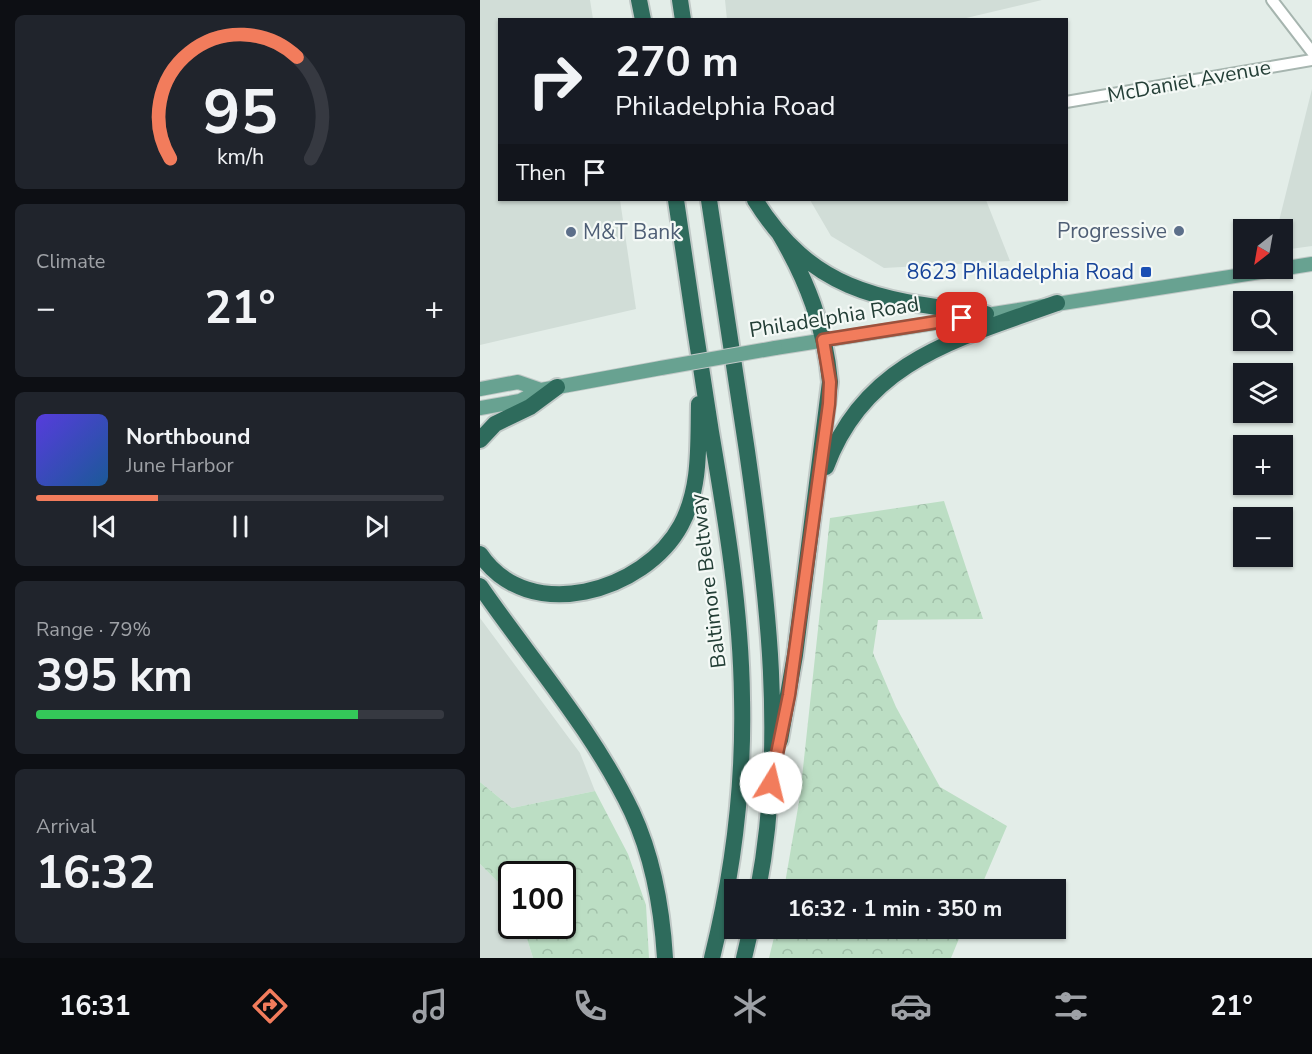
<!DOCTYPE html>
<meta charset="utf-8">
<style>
:root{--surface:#171b24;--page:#20242c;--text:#f1f3f6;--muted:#9ea1a6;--line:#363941;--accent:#f27c5c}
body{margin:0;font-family:"Nunito Sans",sans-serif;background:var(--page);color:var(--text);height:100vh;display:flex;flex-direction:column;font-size:22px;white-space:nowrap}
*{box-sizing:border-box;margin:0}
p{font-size:20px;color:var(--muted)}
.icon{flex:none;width:33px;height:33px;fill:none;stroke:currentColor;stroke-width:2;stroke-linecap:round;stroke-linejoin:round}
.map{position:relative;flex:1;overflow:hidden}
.side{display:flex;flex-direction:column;gap:15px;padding:15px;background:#0d0f14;width:480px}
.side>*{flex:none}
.top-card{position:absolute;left:18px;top:18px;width:570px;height:183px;border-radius:0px;box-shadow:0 2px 4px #0004;background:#171b24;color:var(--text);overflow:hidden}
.needle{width:39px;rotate:211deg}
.controls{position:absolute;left:753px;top:219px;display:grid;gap:12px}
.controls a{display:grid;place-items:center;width:60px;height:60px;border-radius:0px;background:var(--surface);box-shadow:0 2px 4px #0004;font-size:30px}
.speed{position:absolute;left:18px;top:861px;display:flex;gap:12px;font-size:30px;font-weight:700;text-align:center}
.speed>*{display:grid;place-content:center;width:78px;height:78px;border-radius:50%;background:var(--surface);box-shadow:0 2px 4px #0004;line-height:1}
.speed .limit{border:3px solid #111;border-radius:9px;background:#fff;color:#111}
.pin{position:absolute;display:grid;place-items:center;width:51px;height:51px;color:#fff;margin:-26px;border-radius:12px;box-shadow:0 3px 9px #0006}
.me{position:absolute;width:66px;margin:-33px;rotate:9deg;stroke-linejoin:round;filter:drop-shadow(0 0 4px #0008)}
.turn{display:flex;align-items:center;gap:21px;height:126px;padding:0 18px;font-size:27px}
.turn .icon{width:78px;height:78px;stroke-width:2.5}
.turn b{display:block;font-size:42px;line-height:51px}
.then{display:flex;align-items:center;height:57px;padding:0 18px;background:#0003;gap:12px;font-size:22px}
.big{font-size:45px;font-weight:700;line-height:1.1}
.side .tile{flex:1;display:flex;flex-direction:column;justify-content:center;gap:9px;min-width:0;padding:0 21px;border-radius:9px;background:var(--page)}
.side .dial{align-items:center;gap:0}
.dial svg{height:156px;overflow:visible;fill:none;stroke:var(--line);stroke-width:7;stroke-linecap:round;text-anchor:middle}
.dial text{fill:var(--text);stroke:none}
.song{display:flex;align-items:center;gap:18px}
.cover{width:72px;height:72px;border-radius:9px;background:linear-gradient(135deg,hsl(250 70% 55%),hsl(210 70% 35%))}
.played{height:6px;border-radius:3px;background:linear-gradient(90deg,var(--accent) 30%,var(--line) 30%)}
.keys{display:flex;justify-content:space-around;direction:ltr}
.heat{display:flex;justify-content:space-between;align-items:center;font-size:33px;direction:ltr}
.charge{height:9px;border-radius:4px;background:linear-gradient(90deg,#34c759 79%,var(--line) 0)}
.trip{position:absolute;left:244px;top:879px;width:342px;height:60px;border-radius:0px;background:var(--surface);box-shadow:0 2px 4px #0004;font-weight:700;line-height:60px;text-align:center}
.dock{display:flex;height:96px;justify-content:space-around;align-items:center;background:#090b0e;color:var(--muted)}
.dock .icon{width:42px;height:42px}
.dock .selected{color:var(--accent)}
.dock b{font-size:27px;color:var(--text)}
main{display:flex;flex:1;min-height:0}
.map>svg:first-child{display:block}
.built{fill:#d1ddd7}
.forest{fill:url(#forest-crowns)}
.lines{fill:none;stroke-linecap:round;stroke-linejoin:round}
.minor-casing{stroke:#a6b5af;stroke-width:14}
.major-casing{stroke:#c1c9c7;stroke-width:16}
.highway-casing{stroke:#c1c9c7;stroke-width:20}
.minor{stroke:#fff;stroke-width:10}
.major{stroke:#68a291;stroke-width:14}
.highway{stroke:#2e6b5c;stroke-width:16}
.major-bridge-casing{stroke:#c1c9c7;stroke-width:16;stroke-linecap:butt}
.major-bridge{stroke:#68a291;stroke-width:14}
.route-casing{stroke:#9d513c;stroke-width:15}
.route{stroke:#f27c5c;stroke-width:10}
.service-dot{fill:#5c6f8a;stroke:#f4f9f6;stroke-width:2}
.transit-dot{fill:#1a4fb4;stroke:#f4f9f6;stroke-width:2}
.labels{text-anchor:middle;stroke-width:4.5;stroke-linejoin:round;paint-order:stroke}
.street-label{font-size:21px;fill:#233e36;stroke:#f4f9f6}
.service-label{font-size:21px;fill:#4e5e75;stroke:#f4f9f6;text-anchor:end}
.transit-label{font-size:21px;fill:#164399;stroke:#f4f9f6;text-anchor:end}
</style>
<main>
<section class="side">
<div class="tile dial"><svg viewBox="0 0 100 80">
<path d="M14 69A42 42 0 1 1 86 69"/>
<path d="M14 69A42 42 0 0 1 79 17" stroke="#f27c5c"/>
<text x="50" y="56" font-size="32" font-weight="700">95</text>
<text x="50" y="72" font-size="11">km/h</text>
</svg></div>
<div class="tile"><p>Climate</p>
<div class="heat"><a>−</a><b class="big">21°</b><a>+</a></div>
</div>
<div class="tile">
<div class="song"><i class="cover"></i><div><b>Northbound</b><p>June Harbor</p></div></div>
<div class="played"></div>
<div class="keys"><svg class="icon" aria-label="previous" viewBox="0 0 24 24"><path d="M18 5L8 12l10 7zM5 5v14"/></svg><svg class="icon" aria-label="pause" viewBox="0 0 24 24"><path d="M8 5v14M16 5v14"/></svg><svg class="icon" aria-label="next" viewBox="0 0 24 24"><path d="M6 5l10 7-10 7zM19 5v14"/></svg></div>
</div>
<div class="tile"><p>Range · 79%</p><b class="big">395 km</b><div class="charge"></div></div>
<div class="tile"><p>Arrival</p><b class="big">16:32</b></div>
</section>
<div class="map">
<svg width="832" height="958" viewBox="0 0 832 958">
<defs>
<pattern id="forest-crowns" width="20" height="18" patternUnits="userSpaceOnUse" patternTransform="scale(1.5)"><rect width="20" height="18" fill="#bcdec4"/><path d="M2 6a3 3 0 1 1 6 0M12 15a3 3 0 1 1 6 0" fill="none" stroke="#a1c0a9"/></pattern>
</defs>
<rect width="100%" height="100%" fill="#e3ede8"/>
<!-- built -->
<path class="built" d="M 0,0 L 110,0 L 113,19 L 20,20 L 20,200 L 140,200 L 156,309 L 0,345 Z
M 245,0 L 562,0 L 482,19 L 247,20 Z
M 832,89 L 832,246 L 803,250 L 802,230 L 797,229 Z
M 330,200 L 506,200 L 530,261 L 404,268 L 351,236 Z
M 0,618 L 100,753 L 115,791 L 32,808 L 0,782 Z
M 0,864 L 31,895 L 32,926 L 43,926 L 53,958 L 0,958 Z"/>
<!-- forest -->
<path class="forest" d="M 464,501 L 503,619 L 398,620 L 393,653 L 416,707 L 460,787 L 527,826 L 500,889 L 304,889 L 320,796 L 350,518 Z
M 0,782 L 32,808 L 115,791 L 148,854 L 166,905 L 169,958 L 53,958 L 43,926 L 82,926 L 82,874 L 32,874 L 31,895 L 0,864 Z
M 296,929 L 296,928 L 483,929 L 471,958 L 289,958 Z"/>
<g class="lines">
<defs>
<path id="minor" d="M 792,0 L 832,52
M 586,102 L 832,60"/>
<path id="major" d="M 295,348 L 832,264
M 0,389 L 38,382 L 61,390
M 0,408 L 40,401 L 61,390 L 181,368"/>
<path id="highway" d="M 159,0 L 163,20
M 200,0 L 203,20
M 196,200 C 207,277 219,355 231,432 C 246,520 261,609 262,698 C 264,785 253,873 232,958
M 229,200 C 242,283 254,367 267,451 C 288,597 306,743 278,890
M 275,200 C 334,295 404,300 506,314
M 299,233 C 327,280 345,327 350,382 L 315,655 L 300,740
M 0,440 L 15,424 L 50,407 L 77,387
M 346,467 C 385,360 480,338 577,303
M 0,554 C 48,626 165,592 201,525 C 221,488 218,445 219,404
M 0,586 C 51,660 113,730 152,812 C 173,857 182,909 185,958
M 264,958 L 271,928"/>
</defs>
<!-- minor casing -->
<use href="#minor" class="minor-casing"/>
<!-- major casing -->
<use href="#major" class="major-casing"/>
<!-- highway casing -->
<use href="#highway" class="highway-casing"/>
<!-- minor -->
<use href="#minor" class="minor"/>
<!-- major -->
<use href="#major" class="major"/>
<!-- highway -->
<use href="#highway" class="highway"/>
<defs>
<path id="major-bridge" d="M 181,368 L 295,348"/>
</defs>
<!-- major-bridge casing -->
<use href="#major-bridge" class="major-bridge-casing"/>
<!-- major-bridge -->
<use href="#major-bridge" class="major-bridge"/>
</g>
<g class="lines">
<defs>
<path id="route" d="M 291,783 L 309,695 L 349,404 L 350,382 L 343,340 L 482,318"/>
</defs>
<!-- route casing -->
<use href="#route" class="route-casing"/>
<!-- route -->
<use href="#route" class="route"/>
</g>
<!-- markers -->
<g class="service-dot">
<circle cx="699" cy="231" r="6"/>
<circle cx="91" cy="232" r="6"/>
</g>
<rect class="transit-dot" x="660" y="266" width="12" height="12" rx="3"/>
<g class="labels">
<!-- street labels -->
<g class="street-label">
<text transform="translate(709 81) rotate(-10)" y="7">McDaniel Avenue</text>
<text transform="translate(354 317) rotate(-9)" y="7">Philadelphia Road</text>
<text transform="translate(228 581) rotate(-97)" y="7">Baltimore Beltway</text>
</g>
<!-- service labels -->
<g class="service-label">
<text x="687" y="238">Progressive</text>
<text x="103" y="239" text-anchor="start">M&amp;T Bank</text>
</g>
<!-- transit labels -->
<g class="transit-label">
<text x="654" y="279">8623 Philadelphia Road</text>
</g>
</g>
</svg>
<div class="controls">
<a><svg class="needle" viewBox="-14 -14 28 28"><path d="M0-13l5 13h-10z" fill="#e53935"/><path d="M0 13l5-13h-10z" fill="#9ea1a6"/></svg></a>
<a><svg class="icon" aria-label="search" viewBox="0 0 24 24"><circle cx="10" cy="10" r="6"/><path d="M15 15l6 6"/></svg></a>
<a><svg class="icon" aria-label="layers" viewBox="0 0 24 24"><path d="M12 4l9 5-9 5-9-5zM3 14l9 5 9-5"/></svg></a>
<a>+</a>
<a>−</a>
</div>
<div class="speed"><div class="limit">100</div></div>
<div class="pin" style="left:482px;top:318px;background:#d93025"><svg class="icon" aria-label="arrive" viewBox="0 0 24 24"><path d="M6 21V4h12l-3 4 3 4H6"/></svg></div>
<svg class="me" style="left:291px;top:783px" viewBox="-20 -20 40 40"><circle r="19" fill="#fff"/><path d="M0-13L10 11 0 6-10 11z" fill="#f27c5c"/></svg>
<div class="trip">16:32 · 1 min · 350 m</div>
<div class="top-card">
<div class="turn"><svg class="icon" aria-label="right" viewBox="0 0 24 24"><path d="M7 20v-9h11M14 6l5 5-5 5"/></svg><div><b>270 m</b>Philadelphia Road</div></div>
<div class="then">Then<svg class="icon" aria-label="arrive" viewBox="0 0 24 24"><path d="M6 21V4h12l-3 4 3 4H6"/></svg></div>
</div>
</div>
</main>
<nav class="dock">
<b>16:31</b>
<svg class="icon selected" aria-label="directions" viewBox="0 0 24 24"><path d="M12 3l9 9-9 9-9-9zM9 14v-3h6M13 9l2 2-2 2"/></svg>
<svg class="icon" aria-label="music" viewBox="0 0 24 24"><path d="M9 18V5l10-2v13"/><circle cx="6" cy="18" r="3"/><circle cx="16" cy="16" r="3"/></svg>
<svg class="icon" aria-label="phone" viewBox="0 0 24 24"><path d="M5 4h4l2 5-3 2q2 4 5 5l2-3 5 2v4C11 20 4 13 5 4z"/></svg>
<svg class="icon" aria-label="climate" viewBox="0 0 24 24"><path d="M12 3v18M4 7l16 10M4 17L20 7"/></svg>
<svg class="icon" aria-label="car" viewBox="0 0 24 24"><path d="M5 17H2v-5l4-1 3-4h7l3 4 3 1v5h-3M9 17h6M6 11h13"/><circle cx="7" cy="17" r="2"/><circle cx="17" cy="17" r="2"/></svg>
<svg class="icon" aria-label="filters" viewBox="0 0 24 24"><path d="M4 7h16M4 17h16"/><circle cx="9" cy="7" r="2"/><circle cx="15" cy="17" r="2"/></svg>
<b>21°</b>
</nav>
